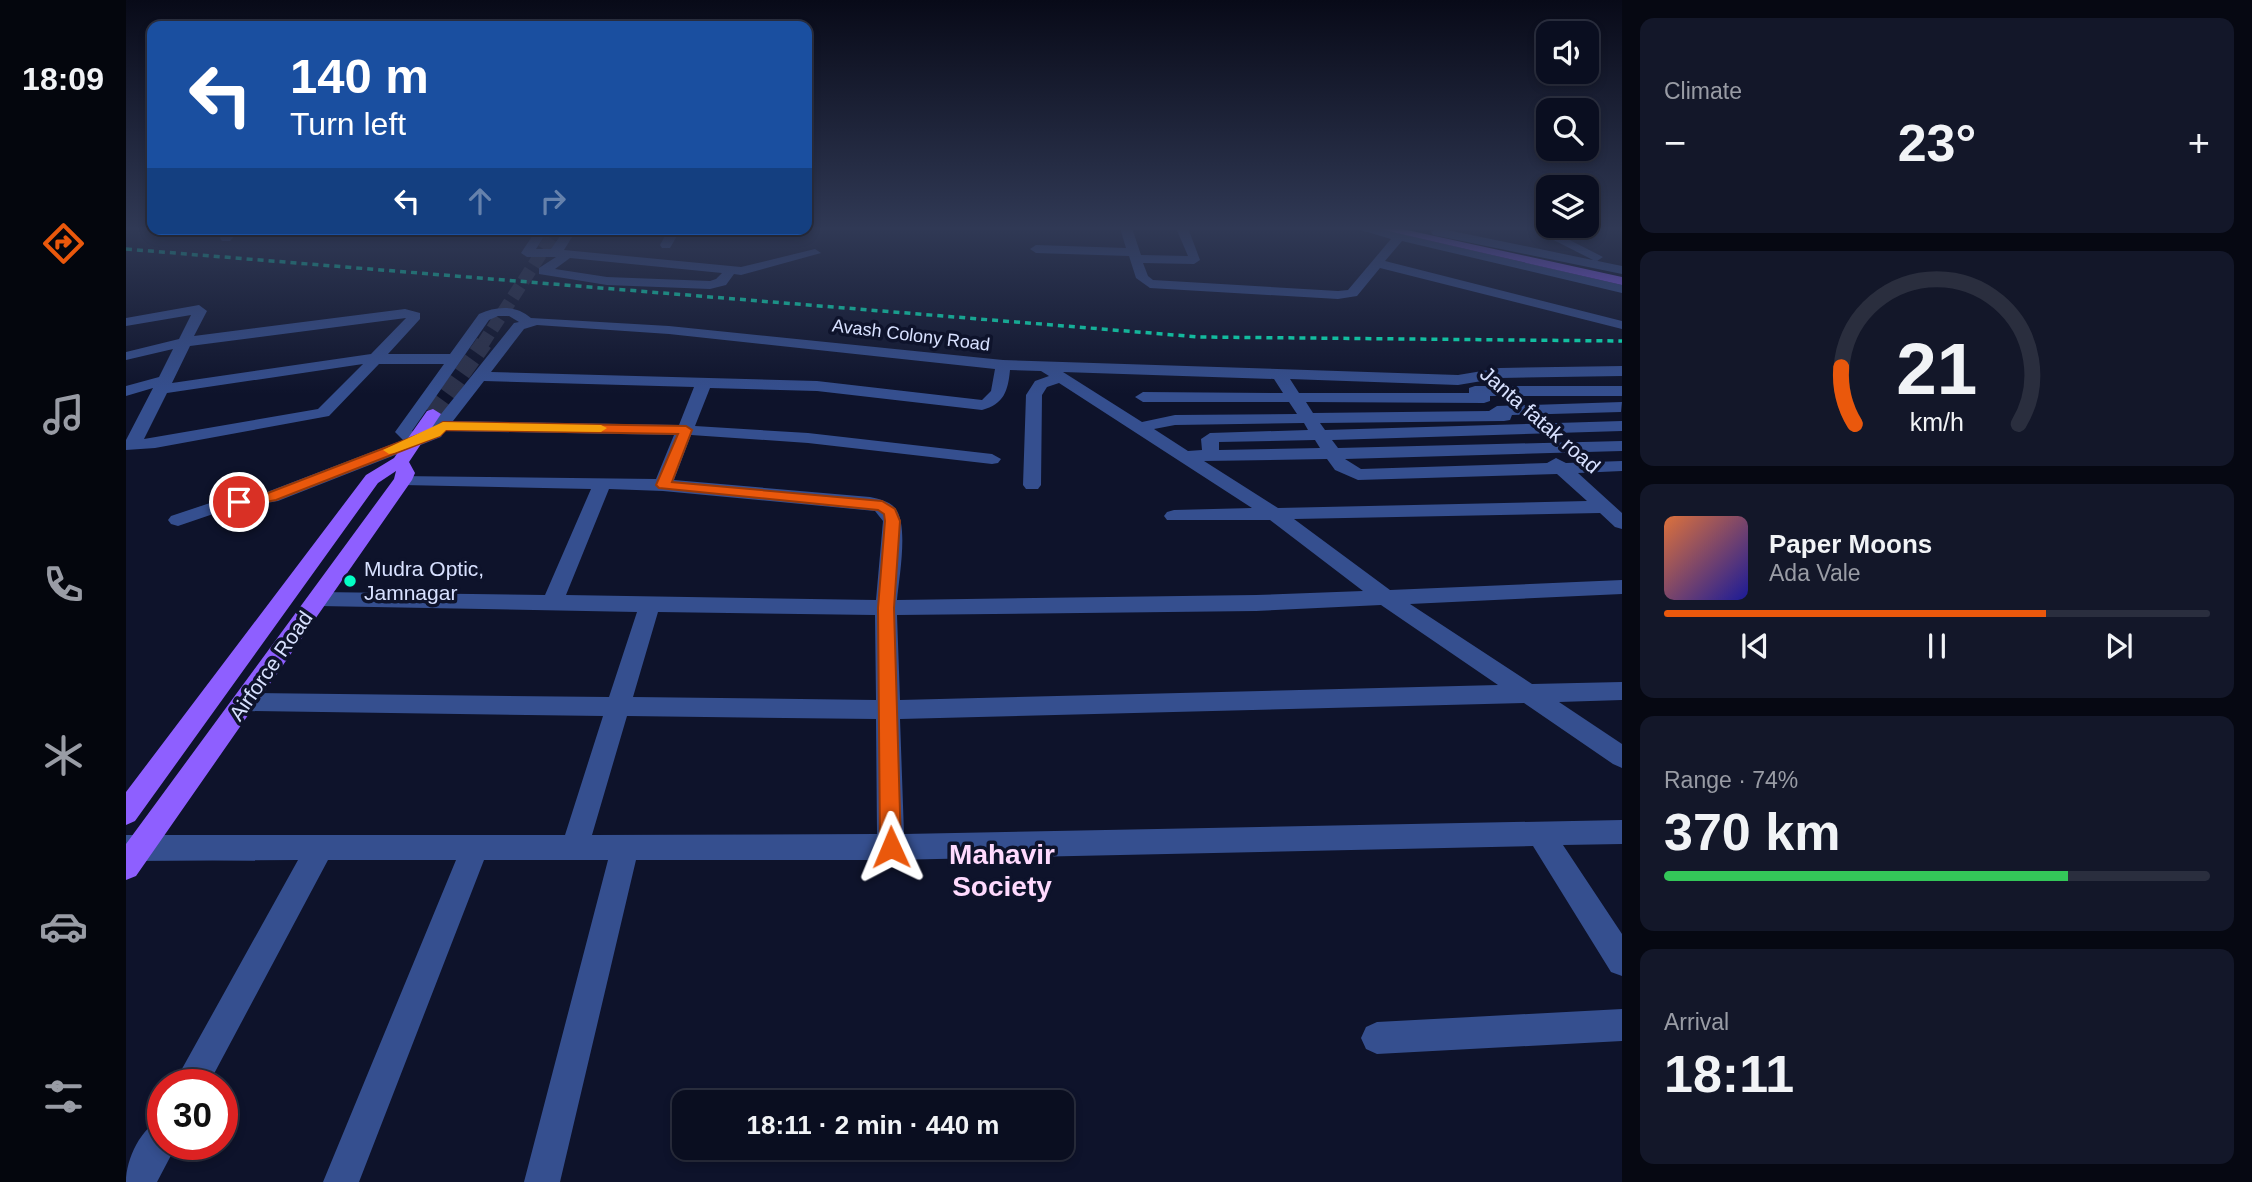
<!DOCTYPE html>
<meta charset="utf-8">
<style>
:root{--surface:#0a0e20;--page:#131729;--text:#f1f3f6;--muted:#999ca5;--line:#2a2e3e;--accent:#ea580c}
body{margin:0;font-family:Helvetica,sans-serif;background:var(--page);color:var(--text);height:100vh;display:flex;flex-direction:column;font-size:26px;white-space:nowrap}
*{box-sizing:border-box;margin:0}
p{font-size:23px;color:var(--muted)}
.icon{flex:none;width:38px;height:38px;fill:none;stroke:currentColor;stroke-width:2;stroke-linecap:round;stroke-linejoin:round}
.map{position:relative;flex:1;overflow:hidden}
.side{display:flex;flex-direction:column;gap:18px;padding:18px;background:#060812;width:630px}
.side>*{flex:none}
.top-card{position:absolute;left:21px;top:21px;width:665px;height:214px;border-radius:14px;box-shadow:0 4px 10px #0003,0 0 0 2px var(--line);background:#1a4fa0;color:#fff;overflow:hidden}
.tools{position:absolute;left:1410px;top:21px;display:grid;gap:14px}
.tools a{display:grid;place-items:center;width:63px;height:63px;border-radius:14px;background:var(--surface);box-shadow:0 4px 10px #0003,0 0 0 2px var(--line);font-size:35px}
.speed{position:absolute;left:21px;top:1069px;display:flex;gap:14px;font-size:35px;font-weight:700;text-align:center}
.speed>*{display:grid;place-content:center;width:91px;height:91px;border-radius:50%;background:var(--surface);box-shadow:0 4px 10px #0003,0 0 0 2px var(--line);line-height:1}
.speed .limit{border:10px solid #d22;background:#fff;color:#111}
.pin{position:absolute;display:grid;place-items:center;width:60px;height:60px;color:#fff;margin:-30px;border:4px solid #fff;border-radius:50%;box-shadow:0 2px 7px #0007}
.me{position:absolute;width:77px;margin:-38px;rotate:359deg;stroke-linejoin:round;filter:drop-shadow(0 0 5px #0008)}
.turn{display:flex;align-items:center;gap:24px;height:147px;padding:0 28px;font-size:32px}
.turn .icon{width:91px;height:91px;stroke-width:2.5}
.turn b{display:block;font-size:49px;line-height:60px}
.lanes{display:flex;align-items:center;height:66px;padding:0 28px;background:#0003;justify-content:center;gap:35px;direction:ltr}
.lanes .off{opacity:.35}
.big{font-size:52px;font-weight:600;line-height:1.1}
.side .card{flex:1;display:flex;flex-direction:column;justify-content:center;gap:10px;min-width:0;padding:0 24px;border-radius:14px;background:var(--page)}
.side .dial{align-items:center;gap:0}
.dial svg{height:182px;overflow:visible;fill:none;stroke:var(--line);stroke-width:7;stroke-linecap:round;text-anchor:middle}
.dial text{fill:var(--text);stroke:none}
.song{display:flex;align-items:center;gap:21px}
.cover{width:84px;height:84px;border-radius:10px;background:linear-gradient(135deg,hsl(20 70% 55%),hsl(240 70% 35%))}
.played{height:7px;border-radius:4px;background:linear-gradient(90deg,var(--accent) 70%,var(--line) 70%)}
.keys{display:flex;justify-content:space-around;direction:ltr}
.heat{display:flex;justify-content:space-between;align-items:center;font-size:38px;direction:ltr}
.charge{height:10px;border-radius:5px;background:linear-gradient(90deg,#34c759 74%,var(--line) 0)}
.trip{position:absolute;left:546px;top:1090px;width:402px;height:70px;border-radius:14px;background:var(--surface);box-shadow:0 4px 10px #0003,0 0 0 2px var(--line);font-weight:600;line-height:70px;text-align:center}
main{display:flex;flex:1;min-height:0}
.dock{display:flex;flex-direction:column;width:126px;justify-content:space-around;align-items:center;background:#04060d;color:var(--muted)}
.dock .icon{width:49px;height:49px}
.dock .current{color:var(--accent)}
.dock b{font-size:32px;color:var(--text)}
.map>svg:first-child{display:block}
.lines{fill:none;stroke-linecap:round;stroke-linejoin:round}
.major-tunnel-far1{stroke:#2c324b;stroke-width:13;stroke-dasharray:13 6;stroke-linecap:butt}
.major-tunnel{stroke:#2c324b;stroke-width:17;stroke-dasharray:17 8;stroke-linecap:butt}
.minor{fill:#354f8f;fill-rule:evenodd}
.major{fill:#8e5fff;fill-rule:evenodd}
.rail{stroke:#04ffc5;stroke-width:3.5;stroke-dasharray:6 5;stroke-linecap:butt}
.route{fill:#ea580c;stroke:#983908;stroke-width:2}
.slow{fill:#f59e0b}
.poi-dot{fill:#04ffc5;stroke:#0e132b;stroke-width:2.5}
.labels{text-anchor:middle;stroke-width:7;stroke-linejoin:round;paint-order:stroke}
.far-street-label{font-size:18px;fill:#d8e1ff;stroke:#0e132b}
.street-label{font-size:21px;fill:#d8e1ff;stroke:#0e132b}
.poi-label{font-size:21px;fill:#d8e1ff;stroke:#0e132b;text-anchor:start}
.near-neighbourhood-label{font-size:28px;font-weight:bold;fill:#ffdafe;stroke:#0e132b}
</style>
<main>
<nav class="dock">
<b>18:09</b>
<svg class="icon current" aria-label="directions" viewBox="0 0 24 24"><path d="M12 3l9 9-9 9-9-9zM9 14v-3h6M13 9l2 2-2 2"/></svg>
<svg class="icon" aria-label="music" viewBox="0 0 24 24"><path d="M9 18V5l10-2v13"/><circle cx="6" cy="18" r="3"/><circle cx="16" cy="16" r="3"/></svg>
<svg class="icon" aria-label="phone" viewBox="0 0 24 24"><path d="M5 4h4l2 5-3 2q2 4 5 5l2-3 5 2v4C11 20 4 13 5 4z"/></svg>
<svg class="icon" aria-label="climate" viewBox="0 0 24 24"><path d="M12 3v18M4 7l16 10M4 17L20 7"/></svg>
<svg class="icon" aria-label="car" viewBox="0 0 24 24"><path d="M5 17H2v-5l4-1 3-4h7l3 4 3 1v5h-3M9 17h6M6 11h13"/><circle cx="7" cy="17" r="2"/><circle cx="17" cy="17" r="2"/></svg>
<svg class="icon" aria-label="filters" viewBox="0 0 24 24"><path d="M4 7h16M4 17h16"/><circle cx="9" cy="7" r="2"/><circle cx="15" cy="17" r="2"/></svg>
</nav>
<div class="map">
<svg width="1496" height="1182" viewBox="0 0 1496 1182">
<rect width="100%" height="100%" fill="#0e132b"/>
<g class="lines">
<!-- major-tunnel-far1 -->
<path class="major-tunnel-far1" d="M 356,345 L 431,229"/>
<!-- major-tunnel -->
<path class="major-tunnel" d="M 307,414 L 358,343"/>
<!-- minor -->
<path class="minor" d="M 994,228 L 1006,228 L 1015,255 L 1062,256 L 1050,228 L 1062,228 L 1074,260 L 1068,264 L 1017,263 L 1022,276 L 1027,280 L 1212,291 L 1222,290 L 1265,239 L 1228,228 L 1250,228 L 1496,285 L 1496,293 L 1276,241 L 1259,261 L 1496,321 L 1496,329 L 1254,268 L 1231,296 L 1212,299 L 1024,288 L 1010,278 L 1003,256 L 910,253 L 904,249 L 910,245 L 1000,248 Z
M 1311,228 L 1496,266 L 1496,274 L 1307,235 L 1305,232 Z
M 1404,228 L 1420,228 L 1477,257 L 1471,261 L 1467,260 Z
M 102,229 L 115,229 L 104,241 L 96,241 L 94,238 Z
M 411,229 L 423,229 L 410,249 L 425,249 L 439,229 L 451,229 L 438,250 L 615,267 L 689,249 L 695,253 L 615,275 L 608,274 L 600,285 L 584,289 L 481,285 L 413,274 L 413,268 L 430,257 L 401,257 L 395,253 ZM 444,258 L 596,273 L 590,279 L 584,281 L 481,277 L 429,269 Z
M 543,229 L 555,229 L 544,248 L 536,248 L 534,245 Z
M 73,305 L 81,311 L 68,336 L 279,309 L 294,313 L 294,319 L 262,354 L 324,354 L 353,314 C 371,306 390,305 405,318 L 543,326 L 877,360 L 1332,375 L 1374,368 L 1496,366 L 1496,376 L 1374,378 L 1332,385 L 1164,379 L 1173,393 L 1343,393 L 1343,388 L 1349,386 L 1496,386 L 1496,396 L 1364,396 L 1364,401 L 1358,403 L 1180,402 L 1187,413 L 1363,411 L 1371,406 L 1496,402 L 1495,412 L 1386,415 L 1384,420 L 1378,421 L 1194,423 L 1199,430 L 1496,421 L 1496,431 L 1206,440 L 1212,448 L 1496,441 L 1496,451 L 1219,459 L 1235,469 L 1421,463 L 1430,458 L 1440,463 L 1496,461 L 1496,471 L 1452,473 L 1496,513 L 1496,529 L 1489,527 L 1474,513 L 1168,519 L 1264,590 L 1496,580 L 1496,594 L 1284,604 L 1406,684 L 1496,682 L 1496,700 L 1433,702 L 1496,744 L 1496,768 L 1487,764 L 1398,703 L 774,719 L 778,834 L 1496,820 L 1496,844 L 1437,845 L 1496,934 L 1496,976 L 1485,972 L 1407,846 L 765,860 L 510,860 L 434,1182 L 398,1182 L 482,860 L 358,860 L 233,1182 L 197,1182 L 330,860 L 202,860 L 82,1085 L 47,1085 L 172,860 L 0,861 L 0,835 L 439,835 L 477,716 L 120,711 L 112,709 L 108,702 L 112,695 L 120,693 L 483,697 L 511,612 L 193,606 L 186,604 L 182,599 L 186,594 L 193,592 L 419,595 L 465,489 L 277,485 L 271,484 L 268,480 L 271,476 L 530,479 L 548,435 L 319,431 L 315,437 L 152,501 L 96,511 L 52,526 L 45,524 L 42,520 L 45,516 L 93,500 L 141,492 L 277,440 L 269,432 L 318,364 L 253,364 L 203,416 L 29,448 L 0,450 L 0,440 L 27,388 L 0,396 L 0,386 L 33,377 L 47,349 L 0,360 L 0,352 L 53,339 L 65,315 L 0,326 L 0,318 ZM 372,316 L 383,316 L 393,322 L 388,323 L 303,429 L 291,434 L 286,431 L 363,320 ZM 280,318 L 245,354 L 46,383 L 64,346 ZM 411,325 L 543,334 L 869,369 L 865,391 L 856,400 L 691,381 L 365,372 L 398,329 ZM 237,364 L 192,409 L 18,439 L 41,393 ZM 884,370 L 915,371 L 923,376 L 909,381 L 900,395 L 897,485 L 900,489 L 912,489 L 915,485 L 916,395 L 921,387 L 933,383 L 1126,508 L 1048,510 L 1041,512 L 1038,516 L 1041,520 L 1144,520 L 1237,591 L 1130,595 L 771,600 C 773,578 783,524 769,508 C 763,501 753,499 744,497 L 548,480 L 565,435 L 682,443 L 866,464 L 872,463 L 875,459 L 866,454 L 682,433 L 569,426 L 584,388 L 691,391 L 856,410 C 878,404 882,391 884,370 ZM 937,372 L 1148,379 L 1157,393 L 1017,392 L 1009,397 L 1017,402 L 1163,402 L 1171,414 L 1049,415 L 1016,422 ZM 358,381 L 568,387 L 553,425 L 327,421 ZM 1178,423 L 1182,430 L 1084,433 L 1075,439 L 1076,450 L 1062,451 L 1028,429 L 1049,425 ZM 1189,440 L 1194,448 L 1093,450 L 1093,442 ZM 1201,459 L 1209,470 L 1232,480 L 1431,474 L 1461,501 L 1152,508 L 1078,461 ZM 483,489 L 537,491 L 749,511 L 757,521 L 750,600 L 440,595 ZM 1255,605 L 1372,685 L 774,700 L 771,615 L 1130,611 ZM 532,612 L 749,615 L 750,700 L 507,697 ZM 501,716 L 750,719 L 751,834 L 466,835 Z
M 1496,1009 L 1496,1041 L 1251,1054 L 1240,1049 L 1235,1038 L 1240,1027 L 1251,1022 Z
M 37,1118 L 37,1144 L 51,1144 L 31,1182 L 0,1182 C 0,1159 15,1127 37,1118 Z"/>
<!-- major -->
<path class="major" d="M 1249,228 L 1272,228 L 1496,277 L 1496,285 Z
M 307,409 L 315,414 L 283,462 L 289,473 L 286,480 L 10,876 L 0,880 L 0,844 L 268,479 L 270,471 L 252,483 L 9,821 L 0,825 L 0,792 L 240,475 L 268,458 L 301,411 Z"/>
<!-- rail -->
<path class="rail" d="M 0,249 L 1073,337 L 1496,341"/>
</g>
<!-- sky -->
<linearGradient id="sky" x2="0" y2="1"><stop stop-color="#080a18"/><stop offset="0.58" stop-color="#303955"/><stop offset="1" stop-color="#303955" stop-opacity="0"/></linearGradient>
<rect width="1496" height="394" fill="url(#sky)"/>
<!-- route -->
<path class="route" d="M 317,422 L 560,426 L 566,430 L 546,482 L 756,501 L 769,509 L 774,521 L 768,608 L 775,847 L 772,854 L 765,857 L 757,854 L 754,847 L 752,608 L 759,521 L 758,514 L 752,510 L 533,488 L 530,485 L 552,434 L 320,430 L 314,436 L 150,500 L 113,507 L 106,502 L 108,499 L 142,493 L 305,430 Z"/>
<!-- slow -->
<path class="slow" d="M 317,422 L 475,425 L 481,428 L 475,432 L 320,430 L 314,436 L 268,453 L 263,454 L 257,450 Z"/>
<!-- markers -->
<circle class="poi-dot" cx="224" cy="581" r="7"/>
<g class="labels">
<!-- far-street labels -->
<g class="far-street-label">
<text transform="translate(785 335) rotate(7)" y="6">Avash Colony Road</text>
</g>
<!-- street labels -->
<g class="street-label">
<text transform="translate(1414 420) rotate(41)" y="7">Janta fatak road</text>
<text transform="translate(145 666) rotate(-55)" y="7">Airforce Road</text>
</g>
<!-- poi labels -->
<g class="poi-label">
<text x="238" y="576">Mudra Optic,<tspan x="238" dy="24">Jamnagar</tspan></text>
</g>
<!-- near-neighbourhood labels -->
<g class="near-neighbourhood-label">
<text x="876" y="864">Mahavir<tspan x="876" dy="32">Society</tspan></text>
</g>
</g>
</svg>
<div class="tools">
<a><svg class="icon" aria-label="sound" viewBox="0 0 24 24"><path d="M4 9h4l5-4v14l-5-4H4zM17 9q2 3 0 6"/></svg></a>
<a><svg class="icon" aria-label="search" viewBox="0 0 24 24"><circle cx="10" cy="10" r="6"/><path d="M15 15l6 6"/></svg></a>
<a><svg class="icon" aria-label="layers" viewBox="0 0 24 24"><path d="M12 4l9 5-9 5-9-5zM3 14l9 5 9-5"/></svg></a>
</div>
<div class="speed"><div class="limit">30</div></div>
<div class="pin" style="left:113px;top:502px;background:#d93025"><svg class="icon" aria-label="arrive" viewBox="0 0 24 24"><path d="M6 21V4h12l-3 4 3 4H6"/></svg></div>
<svg class="me" style="left:765px;top:847px" viewBox="-20 -20 40 40"><path d="M0-17L14 15 0 8-14 15z" fill="#ea580c" stroke="#fff" stroke-width="4"/></svg>
<div class="trip">18:11 · 2 min · 440 m</div>
<div class="top-card">
<div class="turn"><svg class="icon" aria-label="left" viewBox="0 0 24 24"><path d="M17 20v-9H6M10 6l-5 5 5 5"/></svg><div><b>140 m</b>Turn left</div></div>
<div class="lanes"><svg class="icon" aria-label="left" viewBox="0 0 24 24"><path d="M17 20v-9H6M10 6l-5 5 5 5"/></svg><svg class="icon off" aria-label="ahead" viewBox="0 0 24 24"><path d="M12 20V5M6 11l6-6 6 6"/></svg><svg class="icon off" aria-label="right" viewBox="0 0 24 24"><path d="M7 20v-9h11M14 6l5 5-5 5"/></svg></div>
</div>
</div>
<section class="side">
<div class="card"><p>Climate</p>
<div class="heat"><a>−</a><b class="big">23°</b><a>+</a></div>
</div>
<div class="card dial"><svg viewBox="0 0 100 80">
<path d="M14 69A42 42 0 1 1 86 69"/>
<path d="M14 69A42 42 0 0 1 8 44" stroke="#ea580c"/>
<text x="50" y="56" font-size="32" font-weight="700">21</text>
<text x="50" y="72" font-size="11">km/h</text>
</svg></div>
<div class="card">
<div class="song"><i class="cover"></i><div><b>Paper Moons</b><p>Ada Vale</p></div></div>
<div class="played"></div>
<div class="keys"><svg class="icon" aria-label="previous" viewBox="0 0 24 24"><path d="M18 5L8 12l10 7zM5 5v14"/></svg><svg class="icon" aria-label="pause" viewBox="0 0 24 24"><path d="M8 5v14M16 5v14"/></svg><svg class="icon" aria-label="next" viewBox="0 0 24 24"><path d="M6 5l10 7-10 7zM19 5v14"/></svg></div>
</div>
<div class="card"><p>Range · 74%</p><b class="big">370 km</b><div class="charge"></div></div>
<div class="card"><p>Arrival</p><b class="big">18:11</b></div>
</section>
</main>
